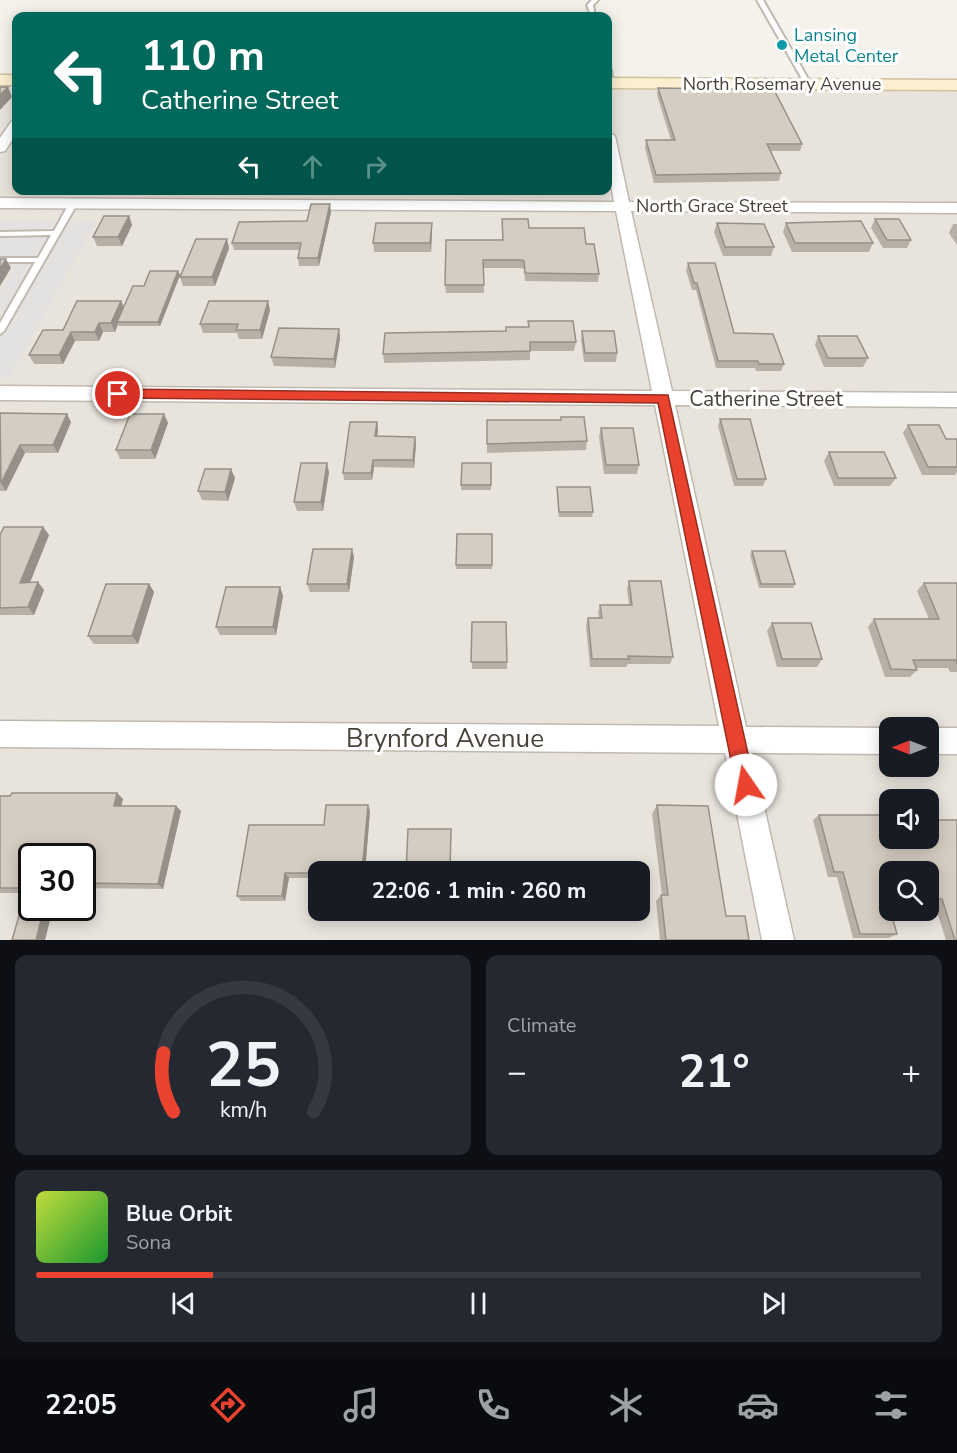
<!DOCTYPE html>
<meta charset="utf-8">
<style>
:root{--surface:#171b24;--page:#242831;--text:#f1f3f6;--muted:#9ea1a6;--line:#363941;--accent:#e9432f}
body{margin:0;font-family:"Nunito Sans",sans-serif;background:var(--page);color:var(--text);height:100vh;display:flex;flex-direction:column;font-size:22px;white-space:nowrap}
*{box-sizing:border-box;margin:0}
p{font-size:20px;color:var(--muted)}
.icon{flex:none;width:33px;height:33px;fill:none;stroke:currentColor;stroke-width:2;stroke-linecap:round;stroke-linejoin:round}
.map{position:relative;height:940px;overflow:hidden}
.details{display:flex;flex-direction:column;gap:15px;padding:15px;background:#0d0f14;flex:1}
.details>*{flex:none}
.banner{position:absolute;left:12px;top:12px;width:600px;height:183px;border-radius:12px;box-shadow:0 3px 15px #0003;background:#00695c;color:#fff;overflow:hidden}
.needle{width:39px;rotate:270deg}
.controls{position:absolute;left:879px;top:717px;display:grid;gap:12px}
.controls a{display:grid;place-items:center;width:60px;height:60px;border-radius:12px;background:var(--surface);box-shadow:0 3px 15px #0003;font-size:30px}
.speed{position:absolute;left:18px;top:843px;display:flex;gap:12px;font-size:30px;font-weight:700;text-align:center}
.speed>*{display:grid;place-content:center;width:78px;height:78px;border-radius:50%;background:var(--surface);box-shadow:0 3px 15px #0003;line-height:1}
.speed .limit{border:3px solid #111;border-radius:9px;background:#fff;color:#111}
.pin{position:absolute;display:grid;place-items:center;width:51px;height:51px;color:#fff;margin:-26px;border:3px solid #fff;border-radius:50%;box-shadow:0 2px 6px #0007}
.me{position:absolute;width:66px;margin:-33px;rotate:348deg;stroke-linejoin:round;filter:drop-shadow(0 0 4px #0008)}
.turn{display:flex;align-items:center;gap:21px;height:126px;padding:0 30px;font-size:27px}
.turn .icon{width:78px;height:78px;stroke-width:2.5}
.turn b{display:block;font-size:42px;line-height:51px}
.lanes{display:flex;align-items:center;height:57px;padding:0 30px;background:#0003;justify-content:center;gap:30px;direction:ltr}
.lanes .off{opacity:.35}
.big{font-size:45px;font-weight:700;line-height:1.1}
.details .card{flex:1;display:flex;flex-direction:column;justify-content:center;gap:9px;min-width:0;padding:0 21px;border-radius:12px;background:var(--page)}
.details .dial{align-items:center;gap:0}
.dial svg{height:156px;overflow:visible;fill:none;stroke:var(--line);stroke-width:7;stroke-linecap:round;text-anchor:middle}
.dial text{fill:var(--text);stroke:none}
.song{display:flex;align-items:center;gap:18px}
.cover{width:72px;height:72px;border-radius:9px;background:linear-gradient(135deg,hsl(70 70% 55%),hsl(130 70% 35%))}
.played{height:6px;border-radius:3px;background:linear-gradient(90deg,var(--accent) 20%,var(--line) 20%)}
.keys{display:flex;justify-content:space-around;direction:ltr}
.heat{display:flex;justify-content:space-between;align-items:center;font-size:33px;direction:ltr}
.details .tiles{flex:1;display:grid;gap:15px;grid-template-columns:1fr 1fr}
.card:last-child{grid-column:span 2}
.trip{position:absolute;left:308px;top:861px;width:342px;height:60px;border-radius:12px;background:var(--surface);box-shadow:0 3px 15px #0003;font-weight:700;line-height:60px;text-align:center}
.tabs{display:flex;height:96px;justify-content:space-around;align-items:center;background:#090b0e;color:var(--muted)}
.tabs .icon{width:42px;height:42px}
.tabs .current{color:var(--accent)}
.tabs b{font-size:27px;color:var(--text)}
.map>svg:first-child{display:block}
.residential{fill:#e8e3db;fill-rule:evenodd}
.parking{fill:#e4e2e0}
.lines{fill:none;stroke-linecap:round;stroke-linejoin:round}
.lane-casing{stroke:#c0b9af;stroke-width:4}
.street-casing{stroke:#c0b9af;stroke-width:3}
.secondary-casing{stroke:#d0c29f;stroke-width:3}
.lane{fill:#fff;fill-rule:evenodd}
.street{fill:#fff;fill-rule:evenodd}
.secondary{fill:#fbefd0;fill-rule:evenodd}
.wall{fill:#b8b0a7}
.shaded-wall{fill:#969088}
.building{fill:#d6cdc2;stroke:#969088;stroke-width:1.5}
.route{fill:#e9432f;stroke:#972c1f;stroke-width:1.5}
.culture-dot{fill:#0f9aa8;stroke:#fff;stroke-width:2}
.labels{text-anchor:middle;stroke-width:6;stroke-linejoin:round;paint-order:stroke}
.far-culture-label{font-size:18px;fill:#0d838f;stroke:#fff;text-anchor:start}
.far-street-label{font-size:18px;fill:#49423a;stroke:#fff}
.street-label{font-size:21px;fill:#49423a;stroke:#fff}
.near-street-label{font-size:26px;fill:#49423a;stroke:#fff}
</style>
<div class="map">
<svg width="957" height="940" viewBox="0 0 957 940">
<rect width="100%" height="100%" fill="#f5f2ec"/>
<!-- residential -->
<path class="residential" d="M 0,81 L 16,81 L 16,190 L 608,190 L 608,83 L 957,84 L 957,940 L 0,940 ZM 890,728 L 928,728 L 928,766 L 890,766 ZM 890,800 L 928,800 L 928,838 L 890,838 ZM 32,856 L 82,856 L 82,908 L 32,908 ZM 318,872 L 639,872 L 639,910 L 318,910 ZM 890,872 L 928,872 L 928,910 L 890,910 Z"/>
<!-- parking -->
<path class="parking" d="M 0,221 L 97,221 L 9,378 L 0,378 L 0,292 L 16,267 L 0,267 Z"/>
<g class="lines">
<defs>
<path id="lane" d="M 592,0 L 598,0 L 593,5 L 595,16 L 591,16 L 587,5 Z
M 757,0 L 763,0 L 811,84 L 810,85 L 805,84 Z
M 608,68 L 611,70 L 613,84 L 608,83 Z
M 70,202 L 77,204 L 4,331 L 0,334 L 0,323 L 35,262 L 0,262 L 0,258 L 38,258 L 51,235 L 0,236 L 0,232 L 54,231 Z"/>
<path id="street" d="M 16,121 L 16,134 L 5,151 L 0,152 L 0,138 L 11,122 Z
M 608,132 L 615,136 L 629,202 L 957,203 L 957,213 L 631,211 L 672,391 L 957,393 L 957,407 L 675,405 L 746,727 L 890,728 L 890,754 L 752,753 L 794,940 L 762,940 L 725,753 L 0,747 L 0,721 L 719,726 L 655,405 L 0,400 L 0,386 L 652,391 L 616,211 L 0,208 L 0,198 L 614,202 L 608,167 Z
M 928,728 L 957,728 L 957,754 L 928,754 Z"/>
<path id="secondary" d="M 0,75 L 16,75 L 16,85 L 0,85 Z
M 608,78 L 957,80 L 957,90 L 608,88 Z"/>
</defs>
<!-- lane casing -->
<use href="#lane" class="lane-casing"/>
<!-- street casing -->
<use href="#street" class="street-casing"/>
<!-- secondary casing -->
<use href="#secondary" class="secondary-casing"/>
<!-- lane -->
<use href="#lane" class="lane"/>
<!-- street -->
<use href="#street" class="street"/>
<!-- secondary -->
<use href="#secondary" class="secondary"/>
</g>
<!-- wall -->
<path class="wall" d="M 658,88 L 802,144 L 800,151 L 771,151 L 781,173 L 779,181 L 654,183 L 645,148 L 646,140 L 671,140 L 657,95 Z
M 331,212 L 319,266 L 299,266 L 298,258 L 300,250 L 234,250 L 232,243 L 307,221 Z
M 129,216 L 132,225 L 122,246 L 97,246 L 93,237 Z
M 502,219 L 529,228 L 586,244 L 599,274 L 598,282 L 525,281 L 524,269 L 521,268 L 483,268 L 484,293 L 446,293 L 445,285 L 503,240 Z
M 875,219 L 911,240 L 907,248 L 883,248 L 871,228 Z
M 717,223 L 774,247 L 771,256 L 723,256 L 714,232 Z
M 786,223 L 873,243 L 869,252 L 792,252 L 783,232 Z
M 953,224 L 957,224 L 957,245 L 949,233 Z
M 432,232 L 431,252 L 374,252 L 373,243 Z
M 229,248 L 215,286 L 183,286 L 180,277 Z
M 688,263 L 734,333 L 784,364 L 781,371 L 756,371 L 755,368 L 716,368 L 696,290 L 692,290 L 686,270 Z
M 178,271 L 180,275 L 160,326 L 119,326 L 118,324 L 115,332 L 103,332 L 99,341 L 75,341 L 63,364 L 34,364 L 29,355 L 63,330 L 124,307 L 144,286 Z
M 270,310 L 262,339 L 239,339 L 237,333 L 203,333 L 200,324 Z
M 528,321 L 576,342 L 574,351 L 530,351 L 530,360 L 384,363 L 383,354 L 528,327 Z
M 339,329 L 340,338 L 335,368 L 274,366 L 271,357 Z
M 582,331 L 617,353 L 616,362 L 584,362 L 581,340 Z
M 818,336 L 868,358 L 863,367 L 824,367 L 815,345 Z
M 0,413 L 71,422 L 58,453 L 25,453 L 6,491 L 0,491 Z
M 164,414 L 168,423 L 155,459 L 120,459 L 116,450 Z
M 561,417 L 587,441 L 586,450 L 487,453 L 487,420 L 561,420 Z
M 720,419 L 766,479 L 763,486 L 734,486 L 718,426 Z
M 377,422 L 378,430 L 377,436 L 416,444 L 414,468 L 374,467 L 372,480 L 344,480 L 343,473 Z
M 908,425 L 946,439 L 957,439 L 957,472 L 955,475 L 922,475 L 903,433 Z
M 601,428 L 639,465 L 637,474 L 604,474 L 599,437 Z
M 829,452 L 896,478 L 890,486 L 834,486 L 824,461 Z
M 462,463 L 491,463 L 491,490 L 461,490 Z
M 329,472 L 323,511 L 297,511 L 294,502 Z
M 235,478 L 228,501 L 202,500 L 198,491 Z
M 557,487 L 593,512 L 592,517 L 559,517 L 557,492 Z
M 43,527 L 49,535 L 30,582 L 44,590 L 34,615 L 0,615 L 0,535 Z
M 457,534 L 492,534 L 492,569 L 456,569 Z
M 352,549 L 354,557 L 349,592 L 310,592 L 307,584 Z
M 752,551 L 795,584 L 793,588 L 759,588 L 750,555 Z
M 629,581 L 673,657 L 670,664 L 628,664 L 626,667 L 590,667 L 586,626 L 588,618 L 599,618 L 598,613 L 600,605 L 629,605 L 627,589 Z
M 924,583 L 957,583 L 957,672 L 950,672 L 948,668 L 916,668 L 917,670 L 910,677 L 885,677 L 868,627 L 874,619 L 929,619 L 917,591 Z
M 149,584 L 154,592 L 138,644 L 94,644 L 88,636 Z
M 280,587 L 283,596 L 276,635 L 220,635 L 216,627 Z
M 472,622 L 507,662 L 507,669 L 472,669 Z
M 772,623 L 822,659 L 817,667 L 777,667 L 767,631 Z
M 117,793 L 123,799 L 121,806 L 176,806 L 181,811 L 163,889 L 82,888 L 82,856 L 32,856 L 32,908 L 53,908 L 45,940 L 12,940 L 26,893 L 0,893 L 0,796 Z
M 368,805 L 370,811 L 365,872 L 318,872 L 318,878 L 289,878 L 285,901 L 241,901 L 237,896 L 324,825 Z
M 657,805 L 726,916 L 749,940 L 660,940 L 656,901 L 661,895 L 662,895 L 652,814 Z
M 819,815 L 928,838 L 957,940 L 946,940 L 934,903 L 928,903 L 928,872 L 890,872 L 890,903 L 888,903 L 897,934 L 889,938 L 853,938 L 837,877 L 828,877 L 813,820 Z"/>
<!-- shaded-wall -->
<path class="shaded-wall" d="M 8,87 L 12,97 L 0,110 L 0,95 Z
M 330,204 L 331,212 L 319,266 L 318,258 Z
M 129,216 L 132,225 L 122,246 L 118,237 Z
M 432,223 L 432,232 L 431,252 L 430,243 Z
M 227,239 L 229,248 L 215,286 L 212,277 Z
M 6,259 L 11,268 L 0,286 L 0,269 Z
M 178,271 L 180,275 L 160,326 L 158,322 Z
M 121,301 L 125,309 L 117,322 L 118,324 L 115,332 L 111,323 Z
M 268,301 L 270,310 L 262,339 L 260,330 Z
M 99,323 L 103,332 L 99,341 L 95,332 Z
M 339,329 L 340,338 L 335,368 L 334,359 Z
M 71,332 L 75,341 L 63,364 L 59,355 Z
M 67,414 L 71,422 L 58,453 L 53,445 Z
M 164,414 L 168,423 L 155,459 L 151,450 Z
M 377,422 L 378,430 L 376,444 L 375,436 Z
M 415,437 L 416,444 L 414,468 L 413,460 Z
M 20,445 L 25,453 L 6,491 L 1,483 Z
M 373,460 L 374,467 L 372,480 L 371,473 Z
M 327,463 L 329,472 L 323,511 L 321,502 Z
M 231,469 L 235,478 L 228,501 L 225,492 Z
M 43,527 L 49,535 L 27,590 L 20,583 Z
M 352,549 L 354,557 L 349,592 L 347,584 Z
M 38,582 L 44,590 L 34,615 L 28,607 Z
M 149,584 L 154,592 L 138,644 L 132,636 Z
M 280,587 L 283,596 L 276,635 L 273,627 Z
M 117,793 L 123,799 L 120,811 L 114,806 Z
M 368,805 L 370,811 L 365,872 L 362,872 Z
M 176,806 L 181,811 L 163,889 L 158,884 Z
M 285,873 L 289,878 L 285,901 L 282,896 Z
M 44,908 L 53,908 L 45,940 L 36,940 Z"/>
<!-- building -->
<path class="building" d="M 0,87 L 8,87 L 0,95 Z
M 658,88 L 774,90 L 802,144 L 767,144 L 781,173 L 656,175 L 646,140 L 675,140 Z
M 311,204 L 330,204 L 318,258 L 298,258 L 301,243 L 232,243 L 239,222 L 307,221 Z
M 104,216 L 129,216 L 118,237 L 93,237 Z
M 502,219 L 528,219 L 529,228 L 584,228 L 586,244 L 594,244 L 599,274 L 525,273 L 524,261 L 522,260 L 483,260 L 484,285 L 445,285 L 446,240 L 503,240 Z
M 875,219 L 899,219 L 911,240 L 887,240 Z
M 861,221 L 873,243 L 795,243 L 786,223 Z
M 376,223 L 432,223 L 430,243 L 373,243 Z
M 717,223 L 764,224 L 774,247 L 725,247 Z
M 196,239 L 227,239 L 212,277 L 180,277 Z
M 0,259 L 6,259 L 0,269 Z
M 688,263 L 715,263 L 734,333 L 773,334 L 784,364 L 759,364 L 758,361 L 718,361 L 697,283 L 694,283 Z
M 150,271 L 178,271 L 158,322 L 117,322 L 133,286 L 144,286 Z
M 77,301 L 121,301 L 111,323 L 99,323 L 95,332 L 71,332 L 59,355 L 29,355 L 43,330 L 63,330 Z
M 209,301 L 268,301 L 260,330 L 236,330 L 238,324 L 200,324 Z
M 528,321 L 573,321 L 576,342 L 530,342 L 530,351 L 383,354 L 385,333 L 506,331 L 506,327 L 529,327 Z
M 279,328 L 339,329 L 334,359 L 271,357 Z
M 582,331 L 614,331 L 617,353 L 585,353 Z
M 818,336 L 857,336 L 868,358 L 828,358 Z
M 0,413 L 67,414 L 53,445 L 20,445 L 1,483 Z
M 130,414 L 164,414 L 151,450 L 116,450 Z
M 561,417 L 584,417 L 587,441 L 487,444 L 487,420 L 561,420 Z
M 720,419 L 750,419 L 766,479 L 737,479 Z
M 350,422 L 377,422 L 375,436 L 415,437 L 413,460 L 373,460 L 371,473 L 343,473 Z
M 908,425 L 939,425 L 946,439 L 957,439 L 957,467 L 928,467 Z
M 601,428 L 633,428 L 639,465 L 606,465 Z
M 829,452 L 884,452 L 896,478 L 838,478 Z
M 301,463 L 327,463 L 321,502 L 294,502 Z
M 462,463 L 491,463 L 491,485 L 461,485 Z
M 205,469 L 231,469 L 225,492 L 198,491 Z
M 557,487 L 590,487 L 593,512 L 559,512 Z
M 4,527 L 43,527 L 20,583 L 38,582 L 28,607 L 0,608 L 0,535 Z
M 457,534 L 492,534 L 492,565 L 456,565 Z
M 313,549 L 352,549 L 347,584 L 307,584 Z
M 752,551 L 785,551 L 795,584 L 761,584 Z
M 629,581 L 661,581 L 673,657 L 628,656 L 629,659 L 592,659 L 588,618 L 602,618 L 600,605 L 632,605 Z
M 924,583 L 957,583 L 957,664 L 956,660 L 913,660 L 917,670 L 891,669 L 874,619 L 939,619 Z
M 106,584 L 149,584 L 132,636 L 88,636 Z
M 226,587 L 280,587 L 273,627 L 216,627 Z
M 472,622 L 506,622 L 507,662 L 471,662 Z
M 772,623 L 811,623 L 822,659 L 782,659 Z
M 12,793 L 117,793 L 114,806 L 176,806 L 158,884 L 82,883 L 82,856 L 32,856 L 32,908 L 44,908 L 36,940 L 12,940 L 27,888 L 0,888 L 0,796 L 10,796 Z
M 326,805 L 368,805 L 362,872 L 318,872 L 318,873 L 285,873 L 282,896 L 237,896 L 249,825 L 324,825 Z
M 657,805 L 708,806 L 726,916 L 745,916 L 749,940 L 666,940 L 661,895 L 668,895 Z
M 819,815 L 890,815 L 890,838 L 928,838 L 928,820 L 957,820 L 957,940 L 955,940 L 942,899 L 928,899 L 928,872 L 890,872 L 890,899 L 887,899 L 897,934 L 860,934 L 843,872 L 834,872 Z
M 408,829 L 451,829 L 450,872 L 406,872 Z"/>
<!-- route -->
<path class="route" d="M 118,389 L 668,395 L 755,785 L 752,791 L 746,794 L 739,791 L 736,785 L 658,403 L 118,398 L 112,394 Z"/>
<!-- markers -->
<circle class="culture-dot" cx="782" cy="45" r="6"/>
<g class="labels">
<!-- far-culture labels -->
<g class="far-culture-label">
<text x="794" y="41">Lansing<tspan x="794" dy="21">Metal Center</tspan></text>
</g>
<!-- far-street labels -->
<g class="far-street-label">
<text x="782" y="90">North Rosemary Avenue</text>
<text x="712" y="212">North Grace Street</text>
</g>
<!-- street labels -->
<g class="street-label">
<text x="766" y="406">Catherine Street</text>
</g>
<!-- near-street labels -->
<g class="near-street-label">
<text x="445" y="747">Brynford Avenue</text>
</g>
</g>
</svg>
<div class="controls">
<a><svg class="needle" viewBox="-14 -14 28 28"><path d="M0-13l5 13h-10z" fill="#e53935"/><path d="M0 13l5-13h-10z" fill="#9ea1a6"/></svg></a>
<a><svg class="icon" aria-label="sound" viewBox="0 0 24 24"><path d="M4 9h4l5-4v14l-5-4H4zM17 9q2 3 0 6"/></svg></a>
<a><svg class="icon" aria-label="search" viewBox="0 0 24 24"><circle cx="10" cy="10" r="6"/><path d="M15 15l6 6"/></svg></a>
</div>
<div class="speed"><div class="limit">30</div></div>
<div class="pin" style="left:118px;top:394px;background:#d93025"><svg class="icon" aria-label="arrive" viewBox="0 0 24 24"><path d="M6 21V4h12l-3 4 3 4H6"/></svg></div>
<svg class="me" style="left:746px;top:785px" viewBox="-20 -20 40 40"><circle r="19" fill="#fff"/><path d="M0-13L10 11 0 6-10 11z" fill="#e9432f"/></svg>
<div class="trip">22:06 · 1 min · 260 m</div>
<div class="banner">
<div class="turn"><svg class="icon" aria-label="left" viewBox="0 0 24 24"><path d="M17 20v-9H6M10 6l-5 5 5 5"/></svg><div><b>110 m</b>Catherine Street</div></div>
<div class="lanes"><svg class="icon" aria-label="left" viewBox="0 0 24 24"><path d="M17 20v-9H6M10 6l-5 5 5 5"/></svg><svg class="icon off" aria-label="ahead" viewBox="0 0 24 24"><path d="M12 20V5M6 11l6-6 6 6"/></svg><svg class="icon off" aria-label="right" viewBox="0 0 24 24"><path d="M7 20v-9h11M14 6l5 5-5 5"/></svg></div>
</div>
</div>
<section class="details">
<div class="tiles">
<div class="card dial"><svg viewBox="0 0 100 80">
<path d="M14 69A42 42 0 1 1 86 69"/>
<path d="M14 69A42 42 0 0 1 9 39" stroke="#e9432f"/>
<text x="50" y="56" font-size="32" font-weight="700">25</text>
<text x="50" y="72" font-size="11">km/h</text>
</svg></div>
<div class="card"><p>Climate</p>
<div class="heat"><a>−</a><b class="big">21°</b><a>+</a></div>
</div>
<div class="card">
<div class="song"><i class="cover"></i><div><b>Blue Orbit</b><p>Sona</p></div></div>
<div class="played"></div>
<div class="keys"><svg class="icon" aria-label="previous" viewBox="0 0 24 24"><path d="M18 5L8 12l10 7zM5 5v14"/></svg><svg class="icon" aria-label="pause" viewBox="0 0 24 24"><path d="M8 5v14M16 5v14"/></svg><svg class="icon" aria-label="next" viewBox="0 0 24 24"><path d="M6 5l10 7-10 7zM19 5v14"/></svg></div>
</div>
</div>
</section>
<nav class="tabs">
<b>22:05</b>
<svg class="icon current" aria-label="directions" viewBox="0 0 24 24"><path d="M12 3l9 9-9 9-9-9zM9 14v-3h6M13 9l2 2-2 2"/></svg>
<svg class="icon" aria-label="music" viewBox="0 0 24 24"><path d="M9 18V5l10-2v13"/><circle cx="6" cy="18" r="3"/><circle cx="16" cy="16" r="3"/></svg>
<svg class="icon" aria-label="phone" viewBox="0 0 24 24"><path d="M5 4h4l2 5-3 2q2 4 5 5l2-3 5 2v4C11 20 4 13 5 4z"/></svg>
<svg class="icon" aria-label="climate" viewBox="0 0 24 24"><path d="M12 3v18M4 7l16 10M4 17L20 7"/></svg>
<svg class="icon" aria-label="car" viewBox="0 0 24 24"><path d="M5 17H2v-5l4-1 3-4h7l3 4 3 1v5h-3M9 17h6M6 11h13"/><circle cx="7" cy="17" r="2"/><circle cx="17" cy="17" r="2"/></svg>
<svg class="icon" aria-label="filters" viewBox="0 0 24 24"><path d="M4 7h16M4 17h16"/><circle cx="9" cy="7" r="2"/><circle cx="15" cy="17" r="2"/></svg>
</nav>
